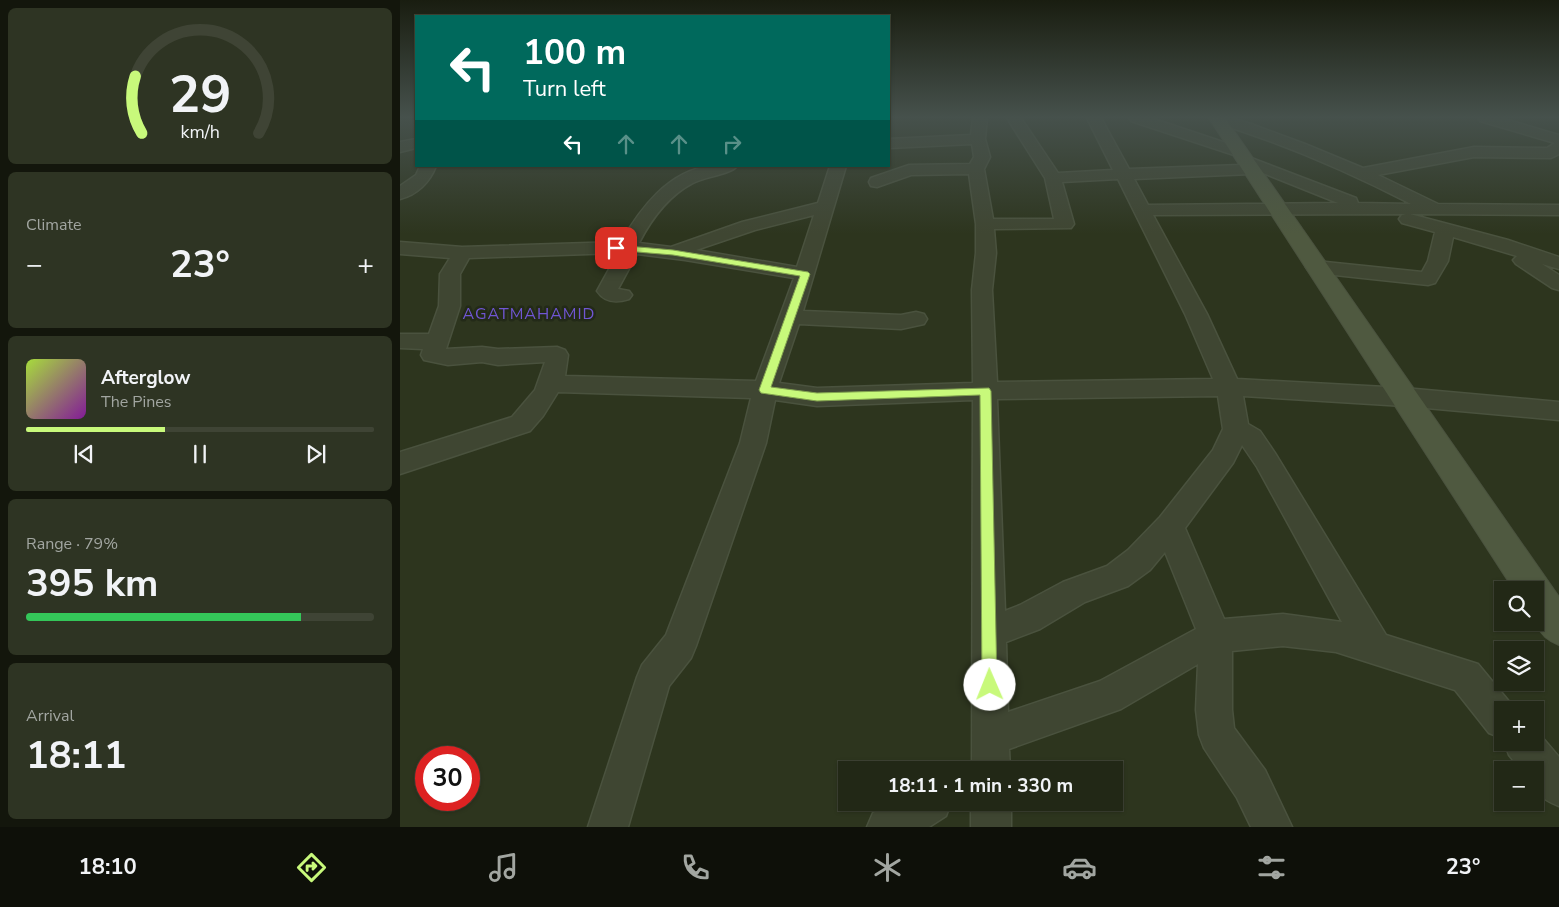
<!DOCTYPE html>
<meta charset="utf-8">
<style>
:root{--surface:#222816;--page:#2e3423;--text:#f1f3f6;--muted:#a2a6a1;--line:#3f4435;--accent:#c8f97b}
body{margin:0;font-family:"Nunito Sans",sans-serif;background:var(--page);color:var(--text);height:100vh;display:flex;flex-direction:column;font-size:19px;white-space:nowrap}
*{box-sizing:border-box;margin:0}
p{font-size:16px;color:var(--muted)}
.icon{flex:none;width:28px;height:28px;fill:none;stroke:currentColor;stroke-width:2;stroke-linecap:round;stroke-linejoin:round}
.map{position:relative;flex:1;overflow:hidden}
.side{display:flex;flex-direction:column;gap:8px;padding:8px;background:#13160c;width:400px}
.side>*{flex:none}
.top-card{position:absolute;left:15px;top:15px;width:475px;height:152px;border-radius:0px;box-shadow:0 1px 4px #0004,0 0 0 1px var(--line);background:#00695c;color:#fff;overflow:hidden}
.fabs{position:absolute;left:1094px;top:581px;display:grid;gap:10px}
.fabs a{display:grid;place-items:center;width:50px;height:50px;border-radius:0px;background:var(--surface);box-shadow:0 1px 4px #0004,0 0 0 1px var(--line);font-size:25px}
.speed{position:absolute;left:15px;top:746px;display:flex;gap:10px;font-size:25px;font-weight:700;text-align:center}
.speed>*{display:grid;place-content:center;width:65px;height:65px;border-radius:50%;background:var(--surface);box-shadow:0 1px 4px #0004,0 0 0 1px var(--line);line-height:1}
.speed .limit{border:8px solid #d22;background:#fff;color:#111}
.pin{position:absolute;display:grid;place-items:center;width:42px;height:42px;color:#fff;margin:-21px;border-radius:10px;box-shadow:0 2px 8px #0006}
.me{position:absolute;width:55px;margin:-28px;rotate:359deg;stroke-linejoin:round;filter:drop-shadow(0 0 4px #0008)}
.turn{display:flex;align-items:center;gap:18px;height:105px;padding:0 25px;font-size:22px}
.turn .icon{width:65px;height:65px;stroke-width:2.5}
.turn b{display:block;font-size:35px;line-height:42px}
.lanes{display:flex;align-items:center;height:48px;padding:0 25px;background:#0003;justify-content:center;gap:25px;direction:ltr}
.lanes .off{opacity:.35}
.big{font-size:38px;font-weight:700;line-height:1.1}
.side .card{flex:1;display:flex;flex-direction:column;justify-content:center;gap:8px;min-width:0;padding:0 18px;border-radius:8px;background:var(--page)}
.side .dial{align-items:center;gap:0}
.dial svg{height:130px;overflow:visible;fill:none;stroke:var(--line);stroke-width:7;stroke-linecap:round;text-anchor:middle}
.dial text{fill:var(--text);stroke:none}
.song{display:flex;align-items:center;gap:15px}
.cover{width:60px;height:60px;border-radius:8px;background:linear-gradient(135deg,hsl(80 70% 55%),hsl(290 70% 35%))}
.played{height:5px;border-radius:2px;background:linear-gradient(90deg,var(--accent) 40%,var(--line) 40%)}
.keys{display:flex;justify-content:space-around;direction:ltr}
.heat{display:flex;justify-content:space-between;align-items:center;font-size:28px;direction:ltr}
.charge{height:8px;border-radius:4px;background:linear-gradient(90deg,#34c759 79%,var(--line) 0)}
.trip{position:absolute;left:438px;top:761px;width:285px;height:50px;border-radius:0px;background:var(--surface);box-shadow:0 1px 4px #0004,0 0 0 1px var(--line);font-weight:700;line-height:50px;text-align:center}
.dock{display:flex;height:80px;justify-content:space-around;align-items:center;background:#0e1009;color:var(--muted)}
.dock .icon{width:35px;height:35px}
.dock .selected{color:var(--accent)}
.dock b{font-size:22px;color:var(--text)}
main{display:flex;flex:1;min-height:0}
.map>svg:first-child{display:block}
.lines{fill:none;stroke-linecap:round;stroke-linejoin:round}
.street-casing{stroke:#4a523e;stroke-width:3}
.secondary-casing{stroke:#4a523e;stroke-width:2}
.street{fill:#3f4632;fill-rule:evenodd}
.secondary{fill:#4f5940;fill-rule:evenodd}
.route{fill:#c8f97b;stroke:#82a250}
.labels{text-anchor:middle;stroke-width:5;stroke-linejoin:round;paint-order:stroke}
.neighbourhood-label{font-size:16px;letter-spacing:1px;fill:#7056d4;stroke:#232a18}
</style>
<main>
<section class="side">
<div class="card dial"><svg viewBox="0 0 100 80">
<path d="M14 69A42 42 0 1 1 86 69"/>
<path d="M14 69A42 42 0 0 1 10 34" stroke="#c8f97b"/>
<text x="50" y="56" font-size="32" font-weight="700">29</text>
<text x="50" y="72" font-size="11">km/h</text>
</svg></div>
<div class="card"><p>Climate</p>
<div class="heat"><a>−</a><b class="big">23°</b><a>+</a></div>
</div>
<div class="card">
<div class="song"><i class="cover"></i><div><b>Afterglow</b><p>The Pines</p></div></div>
<div class="played"></div>
<div class="keys"><svg class="icon" aria-label="previous" viewBox="0 0 24 24"><path d="M18 5L8 12l10 7zM5 5v14"/></svg><svg class="icon" aria-label="pause" viewBox="0 0 24 24"><path d="M8 5v14M16 5v14"/></svg><svg class="icon" aria-label="next" viewBox="0 0 24 24"><path d="M6 5l10 7-10 7zM19 5v14"/></svg></div>
</div>
<div class="card"><p>Range · 79%</p><b class="big">395 km</b><div class="charge"></div></div>
<div class="card"><p>Arrival</p><b class="big">18:11</b></div>
</section>
<div class="map">
<svg width="1159" height="827" viewBox="0 0 1159 827">
<rect width="100%" height="100%" fill="#2d351e"/>
<g class="lines">
<defs>
<path id="street" d="M 573,118 L 587,118 L 585,139 L 590,157 L 584,169 L 593,219 L 654,219 L 645,178 L 607,118 L 621,118 L 658,173 L 713,170 L 687,118 L 701,118 L 729,169 L 841,165 L 838,161 L 840,158 L 846,156 L 956,198 L 958,203 L 1011,204 C 947,171 882,143 813,122 L 811,119 L 831,118 L 851,124 L 905,144 L 963,168 L 1074,147 L 1147,148 L 1155,143 L 1080,121 L 1078,118 L 1101,118 L 1159,135 L 1159,154 L 1151,158 L 1074,157 L 978,175 L 1038,204 L 1159,205 L 1159,215 L 1010,214 L 1108,240 L 1159,257 L 1159,269 L 1142,264 L 1159,275 L 1159,290 L 1152,288 L 1116,264 L 1113,260 L 1117,256 L 1053,237 L 1048,261 L 1035,283 L 1028,285 L 916,273 L 909,271 L 906,267 L 909,263 L 916,261 L 1022,272 L 1028,261 L 1035,232 L 1002,223 L 999,219 L 1002,215 L 1006,214 L 753,215 L 807,314 L 837,379 L 1004,388 L 1159,402 L 1159,420 L 1004,406 L 843,396 L 848,424 L 860,431 L 875,453 L 986,635 L 1078,664 L 1116,710 L 1102,710 L 1102,738 L 1089,733 L 1055,690 L 936,652 L 883,646 L 832,651 L 832,710 L 834,728 L 865,770 L 892,827 L 851,827 L 837,798 L 804,748 L 799,735 L 796,710 L 798,664 L 721,709 L 609,749 L 610,770 L 572,770 L 573,400 L 417,406 L 375,400 L 366,443 L 296,646 L 291,658 L 269,686 L 228,827 L 188,827 L 237,677 L 242,665 L 266,635 L 340,443 L 351,398 L 158,392 L 143,416 L 130,431 L 0,474 L 0,452 L 112,417 L 135,390 L 145,362 L 98,365 L 82,362 L 48,365 L 24,360 L 21,355 L 23,349 L 0,348 L 0,334 L 29,334 L 39,306 L 40,274 L 50,258 L 0,254 L 0,242 L 62,247 L 221,242 C 240,209 268,171 310,166 C 318,165 328,166 337,166 C 331,174 304,177 293,183 C 268,196 252,218 239,243 L 271,247 L 342,222 L 418,203 L 430,166 L 446,166 L 403,311 L 501,315 L 516,312 L 524,314 L 527,319 L 524,324 L 501,329 L 399,324 L 379,383 L 417,388 L 573,383 L 572,290 L 576,253 L 576,224 L 569,174 L 511,175 L 477,187 L 471,186 L 469,182 L 471,178 L 509,165 L 570,164 L 574,157 L 572,144 L 489,148 L 489,139 L 571,135 ZM 858,171 L 938,203 L 748,205 L 734,179 L 851,174 ZM 718,179 L 785,314 L 813,379 L 597,382 L 592,290 L 596,253 L 594,229 L 671,228 L 674,224 L 662,182 ZM 414,215 L 397,267 L 296,250 L 355,230 ZM 218,253 L 197,291 C 205,303 217,303 229,299 L 232,295 L 229,291 L 218,289 L 237,254 L 285,260 L 394,278 L 356,381 L 165,376 L 168,355 L 165,350 L 157,347 L 98,349 L 82,347 L 46,349 L 60,306 L 60,274 L 69,258 ZM 818,396 L 823,429 L 813,450 L 760,517 L 728,550 L 707,566 L 663,582 L 620,605 L 605,611 L 597,399 ZM 842,445 L 857,467 L 942,622 L 883,614 L 824,619 L 785,528 L 833,463 ZM 765,552 L 796,629 L 700,681 L 608,712 L 606,642 L 640,629 L 685,602 L 728,586 L 750,570 Z
M 729,118 L 751,118 L 844,149 L 847,152 L 844,155 L 834,155 L 731,121 Z
M 16,139 L 16,148 L 0,152 L 0,142 Z
M 20,166 L 36,166 C 30,182 17,195 0,199 L 0,186 L 16,175 Z
M 1135,729 L 1159,757 L 1159,806 C 1138,798 1135,792 1135,770 L 1121,770 L 1109,755 L 1104,742 L 1135,742 Z
M 495,802 L 551,802 L 546,816 L 529,827 L 467,827 L 473,813 Z
M 571,802 L 611,802 L 611,827 L 571,827 Z"/>
<path id="secondary" d="M 809,118 L 825,118 L 1159,597 L 1159,645 C 1131,634 1135,616 1135,590 L 1114,590 Z"/>
</defs>
<!-- street casing -->
<use href="#street" class="street-casing"/>
<!-- secondary casing -->
<use href="#secondary" class="secondary-casing"/>
<!-- street -->
<use href="#street" class="street"/>
<!-- secondary -->
<use href="#secondary" class="secondary"/>
</g>
<!-- sky -->
<linearGradient id="sky" x2="0" y2="1"><stop stop-color="#191d10"/><stop offset="0.5" stop-color="#46514c"/><stop offset="1" stop-color="#46514c" stop-opacity="0"/></linearGradient>
<rect width="1159" height="234" fill="url(#sky)"/>
<!-- route -->
<path class="route" d="M 216,245 L 273,250 L 408,272 L 410,274 L 371,387 L 417,393 L 589,388 L 591,391 L 597,685 L 595,690 L 590,693 L 584,690 L 582,685 L 580,395 L 417,401 L 361,393 L 359,390 L 400,276 L 273,255 L 213,250 L 211,248 Z"/>
<g class="labels">
<!-- neighbourhood labels -->
<g class="neighbourhood-label">
<text x="129" y="319">AGATMAHAMID</text>
</g>
</g>
</svg>
<div class="fabs">
<a><svg class="icon" aria-label="search" viewBox="0 0 24 24"><circle cx="10" cy="10" r="6"/><path d="M15 15l6 6"/></svg></a>
<a><svg class="icon" aria-label="layers" viewBox="0 0 24 24"><path d="M12 4l9 5-9 5-9-5zM3 14l9 5 9-5"/></svg></a>
<a>+</a>
<a>−</a>
</div>
<div class="speed"><div class="limit">30</div></div>
<div class="pin" style="left:216px;top:248px;background:#d93025"><svg class="icon" aria-label="arrive" viewBox="0 0 24 24"><path d="M6 21V4h12l-3 4 3 4H6"/></svg></div>
<svg class="me" style="left:590px;top:685px" viewBox="-20 -20 40 40"><circle r="19" fill="#fff"/><path d="M0-13L10 11 0 6-10 11z" fill="#c8f97b"/></svg>
<div class="trip">18:11 · 1 min · 330 m</div>
<div class="top-card">
<div class="turn"><svg class="icon" aria-label="left" viewBox="0 0 24 24"><path d="M17 20v-9H6M10 6l-5 5 5 5"/></svg><div><b>100 m</b>Turn left</div></div>
<div class="lanes"><svg class="icon" aria-label="left" viewBox="0 0 24 24"><path d="M17 20v-9H6M10 6l-5 5 5 5"/></svg><svg class="icon off" aria-label="ahead" viewBox="0 0 24 24"><path d="M12 20V5M6 11l6-6 6 6"/></svg><svg class="icon off" aria-label="ahead" viewBox="0 0 24 24"><path d="M12 20V5M6 11l6-6 6 6"/></svg><svg class="icon off" aria-label="right" viewBox="0 0 24 24"><path d="M7 20v-9h11M14 6l5 5-5 5"/></svg></div>
</div>
</div>
</main>
<nav class="dock">
<b>18:10</b>
<svg class="icon selected" aria-label="directions" viewBox="0 0 24 24"><path d="M12 3l9 9-9 9-9-9zM9 14v-3h6M13 9l2 2-2 2"/></svg>
<svg class="icon" aria-label="music" viewBox="0 0 24 24"><path d="M9 18V5l10-2v13"/><circle cx="6" cy="18" r="3"/><circle cx="16" cy="16" r="3"/></svg>
<svg class="icon" aria-label="phone" viewBox="0 0 24 24"><path d="M5 4h4l2 5-3 2q2 4 5 5l2-3 5 2v4C11 20 4 13 5 4z"/></svg>
<svg class="icon" aria-label="climate" viewBox="0 0 24 24"><path d="M12 3v18M4 7l16 10M4 17L20 7"/></svg>
<svg class="icon" aria-label="car" viewBox="0 0 24 24"><path d="M5 17H2v-5l4-1 3-4h7l3 4 3 1v5h-3M9 17h6M6 11h13"/><circle cx="7" cy="17" r="2"/><circle cx="17" cy="17" r="2"/></svg>
<svg class="icon" aria-label="filters" viewBox="0 0 24 24"><path d="M4 7h16M4 17h16"/><circle cx="9" cy="7" r="2"/><circle cx="15" cy="17" r="2"/></svg>
<b>23°</b>
</nav>
